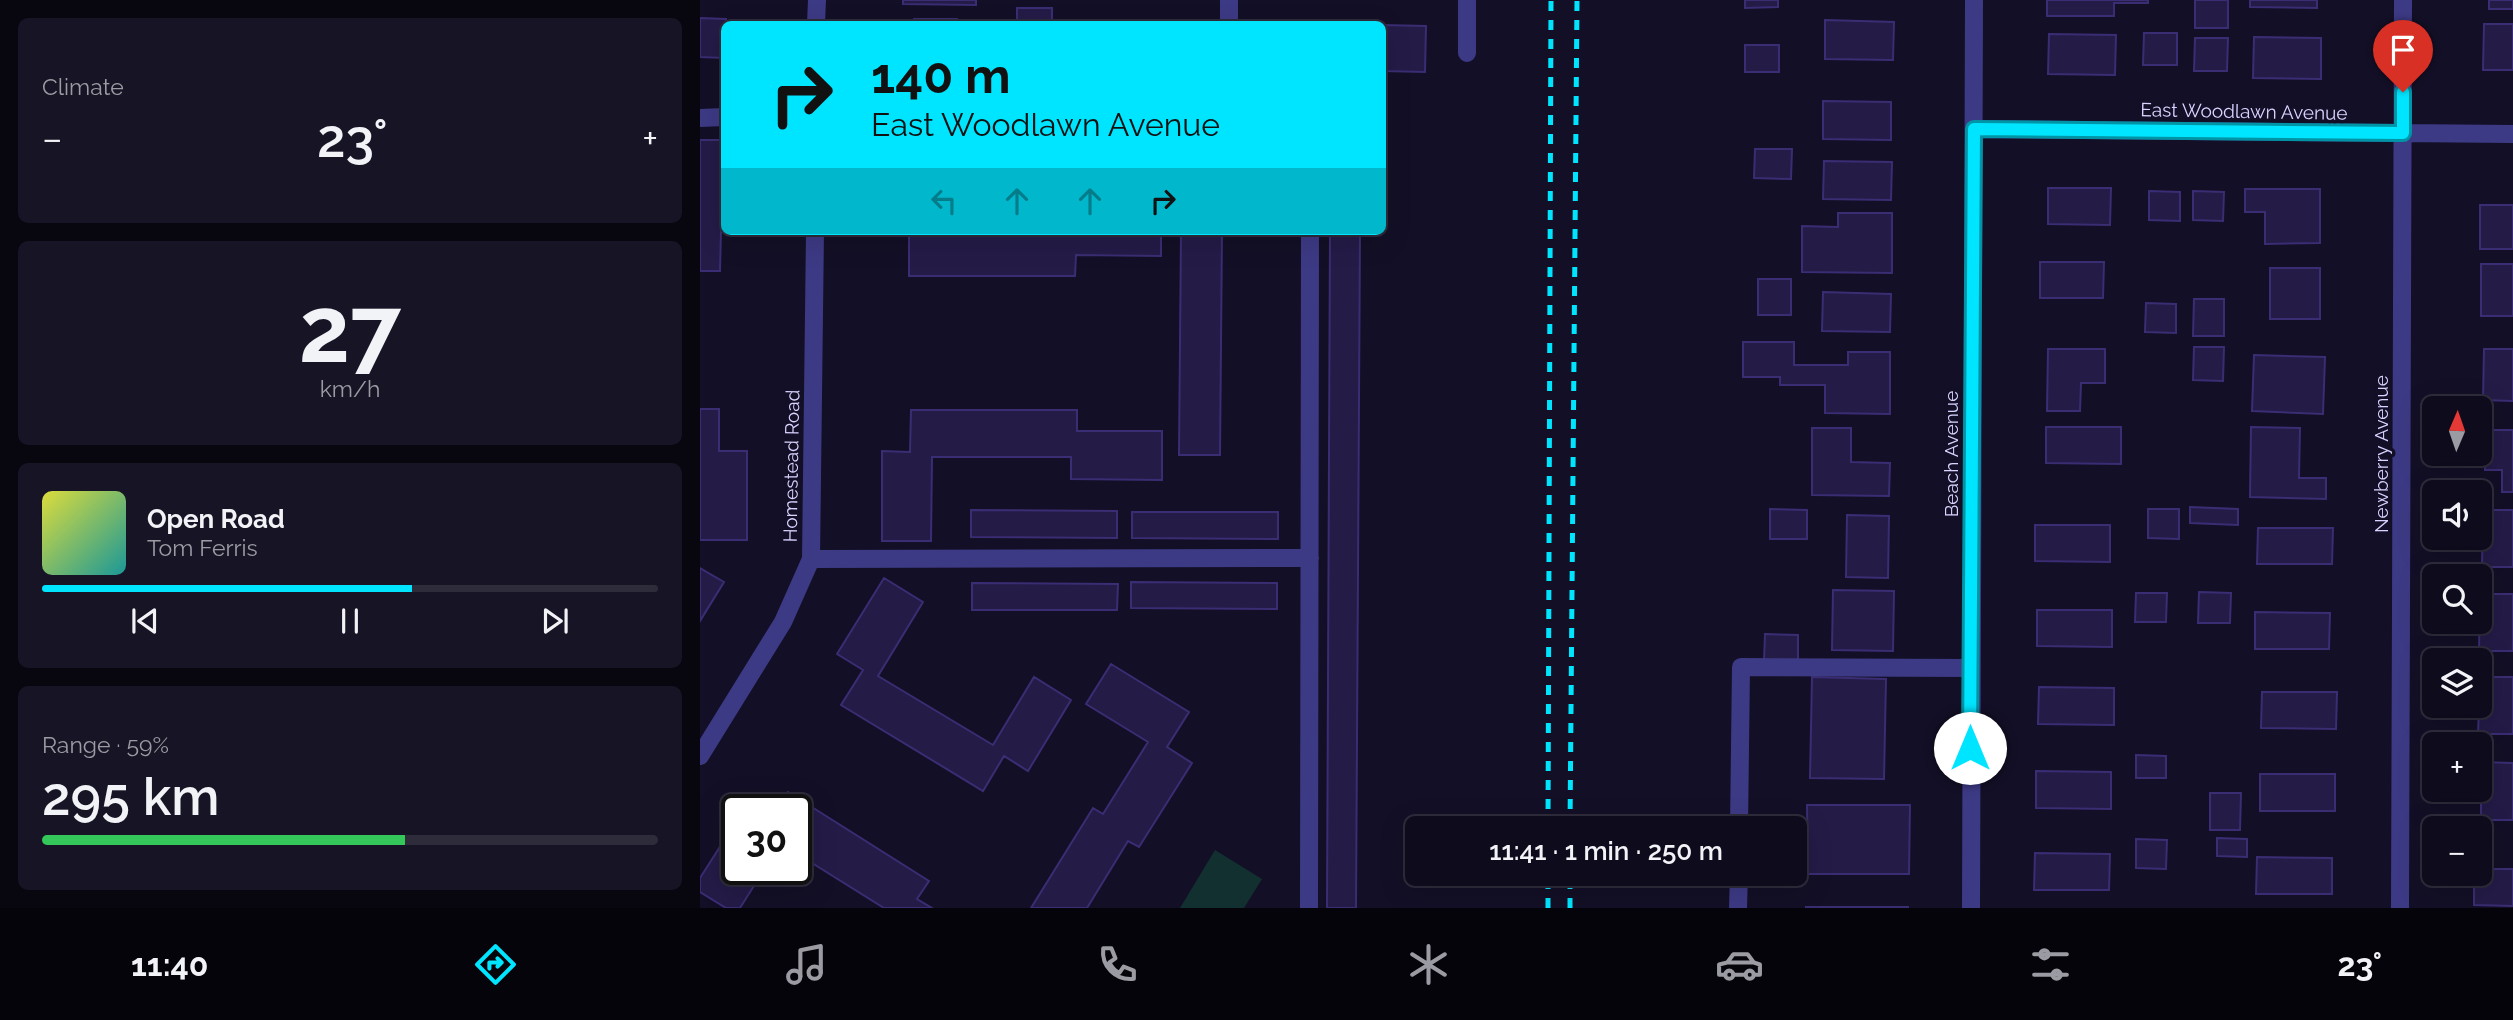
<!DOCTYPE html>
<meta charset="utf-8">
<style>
:root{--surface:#0e0b1c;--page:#171425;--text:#f1f3f6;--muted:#9b9ba3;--line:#2e2b3b;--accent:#00e5ff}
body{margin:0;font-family:Raleway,sans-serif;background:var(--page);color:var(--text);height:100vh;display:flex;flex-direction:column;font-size:26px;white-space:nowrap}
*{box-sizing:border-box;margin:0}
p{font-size:23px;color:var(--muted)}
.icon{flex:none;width:38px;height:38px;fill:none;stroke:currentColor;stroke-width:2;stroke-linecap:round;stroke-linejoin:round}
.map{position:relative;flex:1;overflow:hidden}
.panel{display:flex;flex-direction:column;gap:18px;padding:18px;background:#08060f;width:700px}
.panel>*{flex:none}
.hud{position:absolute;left:21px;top:21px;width:665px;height:214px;border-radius:10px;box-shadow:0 7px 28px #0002,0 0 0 2px var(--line);background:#00e5ff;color:#111;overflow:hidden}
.needle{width:46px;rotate:2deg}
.controls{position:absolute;left:1722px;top:396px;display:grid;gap:14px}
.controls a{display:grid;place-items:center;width:70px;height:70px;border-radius:10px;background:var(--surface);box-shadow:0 7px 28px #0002,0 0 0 2px var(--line);font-size:35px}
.speed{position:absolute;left:21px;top:794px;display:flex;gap:14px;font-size:35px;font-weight:700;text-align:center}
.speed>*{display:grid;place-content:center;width:91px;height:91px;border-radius:50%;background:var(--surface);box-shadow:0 7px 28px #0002,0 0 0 2px var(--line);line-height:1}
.speed .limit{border:4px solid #111;border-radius:10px;background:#fff;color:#111}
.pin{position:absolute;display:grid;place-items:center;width:60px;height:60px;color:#fff;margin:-72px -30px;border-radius:50% 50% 50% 0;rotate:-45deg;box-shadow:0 0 7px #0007}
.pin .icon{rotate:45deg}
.me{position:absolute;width:77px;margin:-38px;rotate:0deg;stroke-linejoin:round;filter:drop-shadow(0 0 5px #0008)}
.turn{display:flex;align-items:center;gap:24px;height:147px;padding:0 35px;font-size:32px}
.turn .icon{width:91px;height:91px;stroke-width:2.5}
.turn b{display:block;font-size:49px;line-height:60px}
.lanes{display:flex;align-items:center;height:66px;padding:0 35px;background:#0003;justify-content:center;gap:35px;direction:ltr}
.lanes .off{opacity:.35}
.big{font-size:52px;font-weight:600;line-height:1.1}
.panel .widget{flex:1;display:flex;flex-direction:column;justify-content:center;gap:10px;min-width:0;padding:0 24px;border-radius:10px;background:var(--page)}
.panel .dial{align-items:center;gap:0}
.dial b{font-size:91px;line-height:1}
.song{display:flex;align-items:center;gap:21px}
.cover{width:84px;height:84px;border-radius:10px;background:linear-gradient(135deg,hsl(60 70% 55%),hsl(180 70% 35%))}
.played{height:7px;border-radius:4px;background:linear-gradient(90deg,var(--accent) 60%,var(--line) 60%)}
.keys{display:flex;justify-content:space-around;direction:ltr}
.heat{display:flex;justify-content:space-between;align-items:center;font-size:38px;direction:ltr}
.charge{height:10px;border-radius:5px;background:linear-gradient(90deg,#34c759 59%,var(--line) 0)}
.trip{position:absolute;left:705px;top:816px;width:402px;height:70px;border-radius:10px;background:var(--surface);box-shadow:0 7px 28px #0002,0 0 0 2px var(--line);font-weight:600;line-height:70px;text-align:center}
.tab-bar{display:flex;height:112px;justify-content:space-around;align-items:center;background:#06040b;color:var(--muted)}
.tab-bar .icon{width:49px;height:49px}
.tab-bar .selected{color:var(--accent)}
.tab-bar b{font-size:32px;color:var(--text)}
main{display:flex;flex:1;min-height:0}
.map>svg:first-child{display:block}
.green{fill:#12302f}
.building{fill:#241b47;stroke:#3b2d73;stroke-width:2}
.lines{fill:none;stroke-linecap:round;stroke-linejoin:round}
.lane{stroke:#3d3a85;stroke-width:18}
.street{stroke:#3d3a85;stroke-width:18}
.rail{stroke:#00e5ff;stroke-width:5;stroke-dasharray:10 9;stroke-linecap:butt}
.route-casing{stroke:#0095a6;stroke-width:18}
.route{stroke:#00e5ff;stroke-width:12}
.labels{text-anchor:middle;stroke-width:7;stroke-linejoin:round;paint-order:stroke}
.street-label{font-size:19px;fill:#d9d4ff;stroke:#130f26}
</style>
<main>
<section class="panel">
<div class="widget"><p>Climate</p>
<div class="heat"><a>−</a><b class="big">23°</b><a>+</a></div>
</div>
<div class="widget dial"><b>27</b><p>km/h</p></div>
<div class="widget">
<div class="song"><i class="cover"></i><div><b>Open Road</b><p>Tom Ferris</p></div></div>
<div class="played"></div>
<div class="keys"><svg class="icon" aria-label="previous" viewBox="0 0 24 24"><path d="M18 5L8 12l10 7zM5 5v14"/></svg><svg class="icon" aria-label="pause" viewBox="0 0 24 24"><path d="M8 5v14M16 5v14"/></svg><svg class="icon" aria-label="next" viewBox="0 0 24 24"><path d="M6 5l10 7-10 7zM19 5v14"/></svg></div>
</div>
<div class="widget"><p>Range · 59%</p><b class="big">295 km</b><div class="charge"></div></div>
</section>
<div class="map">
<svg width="1813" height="908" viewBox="0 0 1813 908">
<rect width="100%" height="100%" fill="#130f26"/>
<!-- green -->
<path class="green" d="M 515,850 L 562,879 L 544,908 L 480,908 Z"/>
<!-- building -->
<path class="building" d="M 203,0 L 276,0 L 276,5 L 203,4 Z
M 1045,0 L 1078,0 L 1078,7 L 1045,8 Z
M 1347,0 L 1448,0 L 1448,3 L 1414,3 L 1414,16 L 1347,16 Z
M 1495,0 L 1528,0 L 1528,28 L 1495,28 Z
M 1550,0 L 1617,0 L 1617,8 L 1550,7 Z
M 1789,0 L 1813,0 L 1813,9 L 1789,9 Z
M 317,8 L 352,8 L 352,24 L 317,24 Z
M 0,18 L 26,19 L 24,58 L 0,57 Z
M 214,19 L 257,19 L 257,24 L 214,24 Z
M 1125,20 L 1194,22 L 1193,60 L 1125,59 Z
M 1784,24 L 1813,24 L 1813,70 L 1783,70 Z
M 682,25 L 726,26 L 725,72 L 682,71 Z
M 1444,33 L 1477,33 L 1477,65 L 1443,65 Z
M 1349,34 L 1416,35 L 1415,75 L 1348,74 Z
M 1554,37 L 1621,38 L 1621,79 L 1553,78 Z
M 1495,38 L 1528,38 L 1527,71 L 1494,71 Z
M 1045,45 L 1079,45 L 1079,72 L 1045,72 Z
M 1123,101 L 1191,102 L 1191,140 L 1123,139 Z
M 0,140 L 24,140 L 24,230 L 21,230 L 20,271 L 0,271 Z
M 1055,149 L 1092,149 L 1091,179 L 1054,178 Z
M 1124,161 L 1192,162 L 1191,200 L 1123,199 Z
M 1348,188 L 1411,188 L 1410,225 L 1348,224 Z
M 1545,189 L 1620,189 L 1620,243 L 1565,244 L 1565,212 L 1545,212 Z
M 1449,191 L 1480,192 L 1480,221 L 1449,220 Z
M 1493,191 L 1524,192 L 1523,221 L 1493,220 Z
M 1780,205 L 1813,205 L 1813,249 L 1780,249 Z
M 1138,213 L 1192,213 L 1192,273 L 1102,272 L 1102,226 L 1138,227 Z
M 181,231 L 461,231 L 461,256 L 376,255 L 375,276 L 209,276 L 209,234 L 181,234 Z
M 481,231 L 522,231 L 520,455 L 479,455 Z
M 630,231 L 660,231 L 656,908 L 627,908 Z
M 1340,262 L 1404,262 L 1403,298 L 1340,298 Z
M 1781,264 L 1813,264 L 1813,316 L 1781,316 Z
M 1570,268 L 1620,268 L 1620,319 L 1570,319 Z
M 1058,279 L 1091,279 L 1091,315 L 1058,315 Z
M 1123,292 L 1191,294 L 1190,332 L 1122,331 Z
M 1494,299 L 1524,299 L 1524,336 L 1493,336 Z
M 1446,303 L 1476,304 L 1476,333 L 1445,332 Z
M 1043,342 L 1094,342 L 1094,365 L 1148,365 L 1148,352 L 1190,352 L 1190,414 L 1125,413 L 1125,385 L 1080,385 L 1080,377 L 1043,377 Z
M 1494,347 L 1524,347 L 1523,381 L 1493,380 Z
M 1348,349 L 1405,349 L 1405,383 L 1381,383 L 1380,411 L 1347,411 Z
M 1784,349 L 1813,349 L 1813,401 L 1783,400 Z
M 1554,355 L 1625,357 L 1623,414 L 1552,411 Z
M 0,409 L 19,409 L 19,451 L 47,451 L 47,540 L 0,540 Z
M 211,410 L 377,410 L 377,431 L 462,431 L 462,480 L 371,479 L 371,457 L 232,457 L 231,541 L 182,541 L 182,451 L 210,452 Z
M 1346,427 L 1421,427 L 1421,464 L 1346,463 Z
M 1551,427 L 1600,428 L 1599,478 L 1626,478 L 1626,499 L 1550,497 Z
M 1112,428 L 1151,428 L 1151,462 L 1190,463 L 1189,496 L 1112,495 Z
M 1785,430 L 1813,430 L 1813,492 L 1802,492 L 1802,470 L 1785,470 Z
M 1490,507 L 1538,509 L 1538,525 L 1490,523 Z
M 1070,509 L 1107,510 L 1107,539 L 1070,539 Z
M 1448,509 L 1479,509 L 1479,539 L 1448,538 Z
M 271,510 L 417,511 L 417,538 L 271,537 Z
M 1783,510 L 1813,510 L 1813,567 L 1782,567 Z
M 432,512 L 578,512 L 578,539 L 432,538 Z
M 1147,515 L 1189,516 L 1188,578 L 1146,577 Z
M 1335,525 L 1410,525 L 1410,562 L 1335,561 Z
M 1558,528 L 1633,528 L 1632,564 L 1557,564 Z
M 0,568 L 24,582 L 0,621 Z
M 184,578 L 223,602 L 178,676 L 293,745 L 334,677 L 371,700 L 328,771 L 304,756 L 283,791 L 141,705 L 163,670 L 137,654 Z
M 431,582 L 577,583 L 577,609 L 431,608 Z
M 272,583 L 418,584 L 417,610 L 272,610 Z
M 1133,590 L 1194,591 L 1193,651 L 1132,650 Z
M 1499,592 L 1531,593 L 1530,623 L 1498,623 Z
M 1436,593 L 1467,593 L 1466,622 L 1435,622 Z
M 1780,594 L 1813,594 L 1813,651 L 1779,651 Z
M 1337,610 L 1412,610 L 1412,647 L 1337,646 Z
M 1555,612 L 1630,613 L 1629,649 L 1555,649 Z
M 1065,634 L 1098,635 L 1098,661 L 1064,661 Z
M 411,664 L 489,712 L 467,747 L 492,763 L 439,847 L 428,841 L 387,908 L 331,908 L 393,808 L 403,814 L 448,742 L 386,704 Z
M 1112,677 L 1186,679 L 1184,779 L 1110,778 Z
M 1780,677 L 1813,677 L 1813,734 L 1778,734 Z
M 1339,687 L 1414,688 L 1414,725 L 1338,724 Z
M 1562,692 L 1637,692 L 1636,729 L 1561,728 Z
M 1436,755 L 1466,756 L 1466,778 L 1436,778 Z
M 1781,762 L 1813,763 L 1813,820 L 1781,820 Z
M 1336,771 L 1411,772 L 1411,809 L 1336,808 Z
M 1560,774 L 1635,774 L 1635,811 L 1560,811 Z
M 88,792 L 229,881 L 217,899 L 232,908 L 184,908 L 96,853 L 96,810 L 76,810 Z
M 1510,793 L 1541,793 L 1540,830 L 1510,830 Z
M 1107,805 L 1210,805 L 1209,874 L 1108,874 Z
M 37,820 L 37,870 L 64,870 L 40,908 L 26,908 L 0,892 L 0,878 Z
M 1517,838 L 1547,839 L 1547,857 L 1517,856 Z
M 1436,839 L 1467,840 L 1466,869 L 1436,868 Z
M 1335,853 L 1410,854 L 1409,890 L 1334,890 Z
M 1557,857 L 1632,858 L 1632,894 L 1556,894 Z
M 1780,869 L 1813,869 L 1813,906 L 1774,905 L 1774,873 L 1780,873 Z
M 1106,907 L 1208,907 L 1208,908 L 1106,908 Z"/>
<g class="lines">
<!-- lane -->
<path class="lane" d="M 767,0 L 767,53
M 111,559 L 610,558
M 1039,828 L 1041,667 L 1270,668
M 609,908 L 610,231
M 1038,908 L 1039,873"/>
<!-- street -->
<path class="street" d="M 116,24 L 117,0
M 529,24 L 529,0
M 0,118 L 24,117
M 1274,129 L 1813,134
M 0,756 L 83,622 L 111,559 L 115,231
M 1271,908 L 1274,0
M 1700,908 L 1703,0"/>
<!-- rail -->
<path class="rail" d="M 848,828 L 851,0
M 870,828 L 877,0
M 848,908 L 848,873
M 870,908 L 870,873"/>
</g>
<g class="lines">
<defs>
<path id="route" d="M 1270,748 L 1274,129 L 1703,133 L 1703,92"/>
</defs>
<!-- route casing -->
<use href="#route" class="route-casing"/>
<!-- route -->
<use href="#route" class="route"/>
</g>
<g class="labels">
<!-- street labels -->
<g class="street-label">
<text transform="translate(1544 111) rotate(1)" y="7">East Woodlawn Avenue</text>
<text transform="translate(1251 454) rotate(-90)" y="7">Beach Avenue</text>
<text transform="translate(1681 454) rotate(-90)" y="7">Newberry Avenue</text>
<text transform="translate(91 466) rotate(-89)" y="7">Homestead Road</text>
</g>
</g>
</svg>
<div class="controls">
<a><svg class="needle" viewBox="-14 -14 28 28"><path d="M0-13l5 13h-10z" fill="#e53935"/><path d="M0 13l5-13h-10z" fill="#9b9ba3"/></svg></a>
<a><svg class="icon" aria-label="sound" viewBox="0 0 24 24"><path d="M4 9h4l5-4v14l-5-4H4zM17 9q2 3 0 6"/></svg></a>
<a><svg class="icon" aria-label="search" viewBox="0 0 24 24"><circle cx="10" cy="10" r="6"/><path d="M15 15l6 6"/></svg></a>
<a><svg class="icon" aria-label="layers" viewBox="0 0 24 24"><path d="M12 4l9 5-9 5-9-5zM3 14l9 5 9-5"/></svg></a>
<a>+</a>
<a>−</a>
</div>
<div class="speed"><div class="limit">30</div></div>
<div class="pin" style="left:1703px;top:92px;background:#d93025"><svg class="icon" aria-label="arrive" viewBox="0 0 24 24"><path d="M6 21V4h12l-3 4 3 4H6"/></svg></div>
<svg class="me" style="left:1270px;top:748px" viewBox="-20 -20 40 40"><circle r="19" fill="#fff"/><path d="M0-13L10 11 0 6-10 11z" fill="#00e5ff"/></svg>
<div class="trip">11:41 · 1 min · 250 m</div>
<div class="hud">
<div class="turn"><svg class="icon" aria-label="right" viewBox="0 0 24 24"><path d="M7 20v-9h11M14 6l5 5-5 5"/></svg><div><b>140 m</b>East Woodlawn Avenue</div></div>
<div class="lanes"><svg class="icon off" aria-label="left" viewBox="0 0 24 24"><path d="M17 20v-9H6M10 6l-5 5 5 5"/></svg><svg class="icon off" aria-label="ahead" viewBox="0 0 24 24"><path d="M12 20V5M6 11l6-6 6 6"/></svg><svg class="icon off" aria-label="ahead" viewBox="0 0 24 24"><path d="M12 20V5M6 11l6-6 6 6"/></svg><svg class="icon" aria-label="right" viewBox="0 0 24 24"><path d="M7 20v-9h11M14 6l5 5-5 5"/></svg></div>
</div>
</div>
</main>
<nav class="tab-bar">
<b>11:40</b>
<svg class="icon selected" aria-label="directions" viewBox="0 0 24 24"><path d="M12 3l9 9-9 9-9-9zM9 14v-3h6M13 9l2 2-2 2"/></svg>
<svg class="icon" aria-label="music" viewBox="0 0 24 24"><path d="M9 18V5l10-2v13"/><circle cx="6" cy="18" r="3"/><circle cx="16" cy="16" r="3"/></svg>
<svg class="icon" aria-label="phone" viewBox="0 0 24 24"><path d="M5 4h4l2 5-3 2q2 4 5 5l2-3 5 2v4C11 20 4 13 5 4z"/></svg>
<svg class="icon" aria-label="climate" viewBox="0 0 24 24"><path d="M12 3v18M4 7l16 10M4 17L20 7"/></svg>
<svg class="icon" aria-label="car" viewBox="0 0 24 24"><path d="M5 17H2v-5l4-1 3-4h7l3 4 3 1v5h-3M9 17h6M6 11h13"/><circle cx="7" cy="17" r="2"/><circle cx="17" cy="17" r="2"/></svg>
<svg class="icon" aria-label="filters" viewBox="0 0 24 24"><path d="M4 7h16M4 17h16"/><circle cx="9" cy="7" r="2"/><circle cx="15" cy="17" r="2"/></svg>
<b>23°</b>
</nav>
